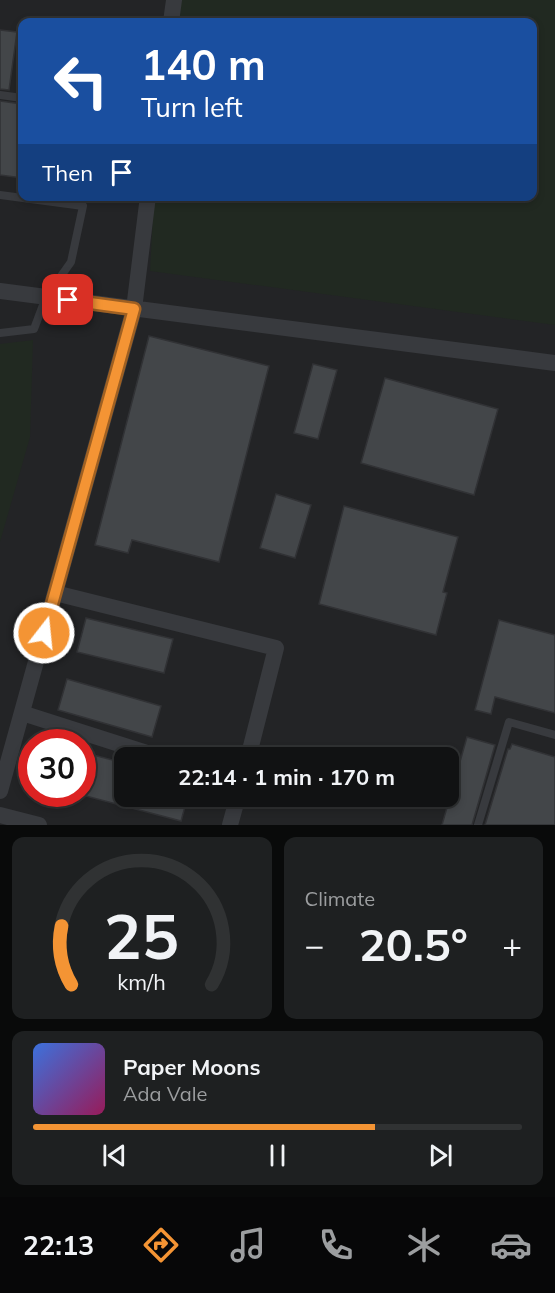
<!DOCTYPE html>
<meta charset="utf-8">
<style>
:root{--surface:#111213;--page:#1e2021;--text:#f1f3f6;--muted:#9c9ea0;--line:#303233;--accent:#f49434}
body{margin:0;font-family:Mulish,sans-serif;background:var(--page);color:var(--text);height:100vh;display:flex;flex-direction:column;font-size:22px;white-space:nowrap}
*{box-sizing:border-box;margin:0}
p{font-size:20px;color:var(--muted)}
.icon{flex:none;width:33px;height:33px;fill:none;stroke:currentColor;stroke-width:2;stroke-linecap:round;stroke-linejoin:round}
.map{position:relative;height:825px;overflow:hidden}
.side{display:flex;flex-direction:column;gap:12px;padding:12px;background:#090a0a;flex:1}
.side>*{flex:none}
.top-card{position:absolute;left:18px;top:18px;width:519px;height:183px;border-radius:12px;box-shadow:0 3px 9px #0003,0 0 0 2px var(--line);background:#1a4fa0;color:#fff;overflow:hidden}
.speed{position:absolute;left:18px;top:729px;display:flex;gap:12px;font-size:30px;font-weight:700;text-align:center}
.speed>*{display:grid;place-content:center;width:78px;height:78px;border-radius:50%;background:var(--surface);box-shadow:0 3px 9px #0003,0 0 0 2px var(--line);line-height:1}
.speed .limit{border:9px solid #d22;background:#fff;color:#111}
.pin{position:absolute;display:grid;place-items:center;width:51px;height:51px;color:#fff;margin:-26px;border-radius:12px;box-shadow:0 3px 9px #0006}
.me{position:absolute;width:66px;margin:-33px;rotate:16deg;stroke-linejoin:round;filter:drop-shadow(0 0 4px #0008)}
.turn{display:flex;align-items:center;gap:21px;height:126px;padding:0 24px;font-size:27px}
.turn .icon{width:78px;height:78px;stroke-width:2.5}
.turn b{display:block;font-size:42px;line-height:51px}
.then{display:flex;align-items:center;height:57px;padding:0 24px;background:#0003;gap:12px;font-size:22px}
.big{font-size:45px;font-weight:700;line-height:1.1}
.side .card{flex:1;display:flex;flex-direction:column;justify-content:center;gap:9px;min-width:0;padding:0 21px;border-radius:12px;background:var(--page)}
.side .dial{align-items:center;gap:0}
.dial svg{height:156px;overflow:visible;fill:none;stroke:var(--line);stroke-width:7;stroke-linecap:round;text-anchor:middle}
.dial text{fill:var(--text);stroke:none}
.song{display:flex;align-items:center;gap:18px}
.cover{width:72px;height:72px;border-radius:9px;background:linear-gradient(135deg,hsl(220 70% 55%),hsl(330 70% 35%))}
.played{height:6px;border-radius:3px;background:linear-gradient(90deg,var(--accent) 70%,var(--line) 70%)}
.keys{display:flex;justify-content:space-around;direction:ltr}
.heat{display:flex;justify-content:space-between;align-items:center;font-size:33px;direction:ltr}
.side .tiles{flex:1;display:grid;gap:12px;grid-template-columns:1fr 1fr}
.card:last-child{grid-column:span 2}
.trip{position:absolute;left:114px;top:747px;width:345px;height:60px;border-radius:12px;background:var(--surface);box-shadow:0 3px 9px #0003,0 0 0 2px var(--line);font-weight:700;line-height:60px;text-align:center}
.tab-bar{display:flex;height:96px;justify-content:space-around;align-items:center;background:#070708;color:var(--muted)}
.tab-bar .icon{width:42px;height:42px}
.tab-bar .selected{color:var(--accent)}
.tab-bar b{font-size:27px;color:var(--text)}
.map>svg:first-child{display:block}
.built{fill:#232426;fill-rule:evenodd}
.green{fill:#212921}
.building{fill:#434649;stroke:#313235;stroke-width:1.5}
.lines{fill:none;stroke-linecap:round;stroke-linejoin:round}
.service{stroke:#383a3e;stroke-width:8}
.minor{stroke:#383a3e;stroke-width:16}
.route-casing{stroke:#9f6022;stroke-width:15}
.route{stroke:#f49434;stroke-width:10}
</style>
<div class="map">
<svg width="555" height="825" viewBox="0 0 555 825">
<rect width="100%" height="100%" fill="#171819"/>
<!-- built -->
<path class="built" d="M 0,0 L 555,0 L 555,825 L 0,825 ZM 22,22 L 532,22 L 532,196 L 22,196 ZM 32,742 L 82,742 L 82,794 L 32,794 ZM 124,758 L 448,758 L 448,796 L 124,796 Z"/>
<!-- green -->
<path class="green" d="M 166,0 L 555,0 L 555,325 L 150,271 L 154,197 L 532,196 L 532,22 L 165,22 Z
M 33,340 L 30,437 L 0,542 L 0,344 Z"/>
<!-- building -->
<path class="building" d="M 0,30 L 17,32 L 9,90 L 0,89 Z
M 0,101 L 22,104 L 22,178 L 0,175 Z
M 149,336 L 269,366 L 219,562 L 132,540 L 128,553 L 95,545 Z
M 313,364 L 337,370 L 318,439 L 294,433 Z
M 385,378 L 498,409 L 474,495 L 361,463 Z
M 276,494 L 311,505 L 295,558 L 260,548 Z
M 344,506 L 458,537 L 443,592 L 447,593 L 436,635 L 319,604 Z
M 86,618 L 173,639 L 164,673 L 77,652 Z
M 499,620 L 555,635 L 555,713 L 495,697 L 491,714 L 475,710 Z
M 67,679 L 161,706 L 152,737 L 58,710 Z
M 467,737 L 495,745 L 472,825 L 442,825 Z
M 512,744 L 555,757 L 555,825 L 485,825 L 508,749 L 510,749 Z
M 82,752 L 124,763 L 124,796 L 188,796 L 181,821 L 82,795 Z"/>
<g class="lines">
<!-- service -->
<path class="service" d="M 0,95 L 22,98
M 0,195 L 83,206 L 71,262 L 46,297 L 34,329 L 0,333
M 478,825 L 509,722 L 555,735"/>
<!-- minor -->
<path class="minor" d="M 171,22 L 174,0
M 0,291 L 555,363
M 55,593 L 276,648 L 248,758
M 22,713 L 163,758
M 0,791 L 134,309 L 148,196
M 0,815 L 39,825
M 230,825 L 238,796"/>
</g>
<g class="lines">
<defs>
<path id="route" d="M 44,633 L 134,309 L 68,300"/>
</defs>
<!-- route casing -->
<use href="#route" class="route-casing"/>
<!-- route -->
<use href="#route" class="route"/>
</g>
</svg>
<div class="speed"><div class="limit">30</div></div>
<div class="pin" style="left:68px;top:300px;background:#d93025"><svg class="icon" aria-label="arrive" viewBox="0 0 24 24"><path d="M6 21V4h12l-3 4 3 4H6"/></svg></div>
<svg class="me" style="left:44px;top:633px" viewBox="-20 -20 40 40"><circle r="17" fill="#f49434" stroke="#fff" stroke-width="3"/><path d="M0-11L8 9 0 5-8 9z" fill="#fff"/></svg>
<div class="trip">22:14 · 1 min · 170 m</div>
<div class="top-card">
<div class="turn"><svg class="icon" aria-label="left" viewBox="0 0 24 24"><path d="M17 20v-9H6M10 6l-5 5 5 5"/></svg><div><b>140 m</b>Turn left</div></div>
<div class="then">Then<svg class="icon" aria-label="arrive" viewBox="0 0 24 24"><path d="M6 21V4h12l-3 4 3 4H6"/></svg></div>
</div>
</div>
<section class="side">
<div class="tiles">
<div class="card dial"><svg viewBox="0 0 100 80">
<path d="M14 69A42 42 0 1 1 86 69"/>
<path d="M14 69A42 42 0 0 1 9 39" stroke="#f49434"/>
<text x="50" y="56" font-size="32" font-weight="700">25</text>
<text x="50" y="72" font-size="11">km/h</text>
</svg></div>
<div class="card"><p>Climate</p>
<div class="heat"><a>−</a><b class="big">20.5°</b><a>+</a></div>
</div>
<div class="card">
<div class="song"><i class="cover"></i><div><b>Paper Moons</b><p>Ada Vale</p></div></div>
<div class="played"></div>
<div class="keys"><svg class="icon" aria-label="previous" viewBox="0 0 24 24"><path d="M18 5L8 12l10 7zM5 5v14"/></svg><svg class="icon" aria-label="pause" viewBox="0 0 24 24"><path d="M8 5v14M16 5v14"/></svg><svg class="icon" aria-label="next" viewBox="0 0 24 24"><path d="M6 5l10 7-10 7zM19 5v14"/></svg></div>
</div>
</div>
</section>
<nav class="tab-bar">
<b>22:13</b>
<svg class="icon selected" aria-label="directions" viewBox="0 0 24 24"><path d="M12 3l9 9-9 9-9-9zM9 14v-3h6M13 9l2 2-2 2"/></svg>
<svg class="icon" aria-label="music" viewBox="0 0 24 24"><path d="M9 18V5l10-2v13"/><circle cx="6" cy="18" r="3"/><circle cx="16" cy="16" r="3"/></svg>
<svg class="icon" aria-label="phone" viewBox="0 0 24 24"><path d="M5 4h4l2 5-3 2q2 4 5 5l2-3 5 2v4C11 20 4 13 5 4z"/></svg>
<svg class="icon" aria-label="climate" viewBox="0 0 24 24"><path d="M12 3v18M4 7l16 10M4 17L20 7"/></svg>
<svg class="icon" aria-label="car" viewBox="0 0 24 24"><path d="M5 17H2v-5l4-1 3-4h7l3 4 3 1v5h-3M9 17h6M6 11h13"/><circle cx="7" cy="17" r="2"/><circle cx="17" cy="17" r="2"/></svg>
</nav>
